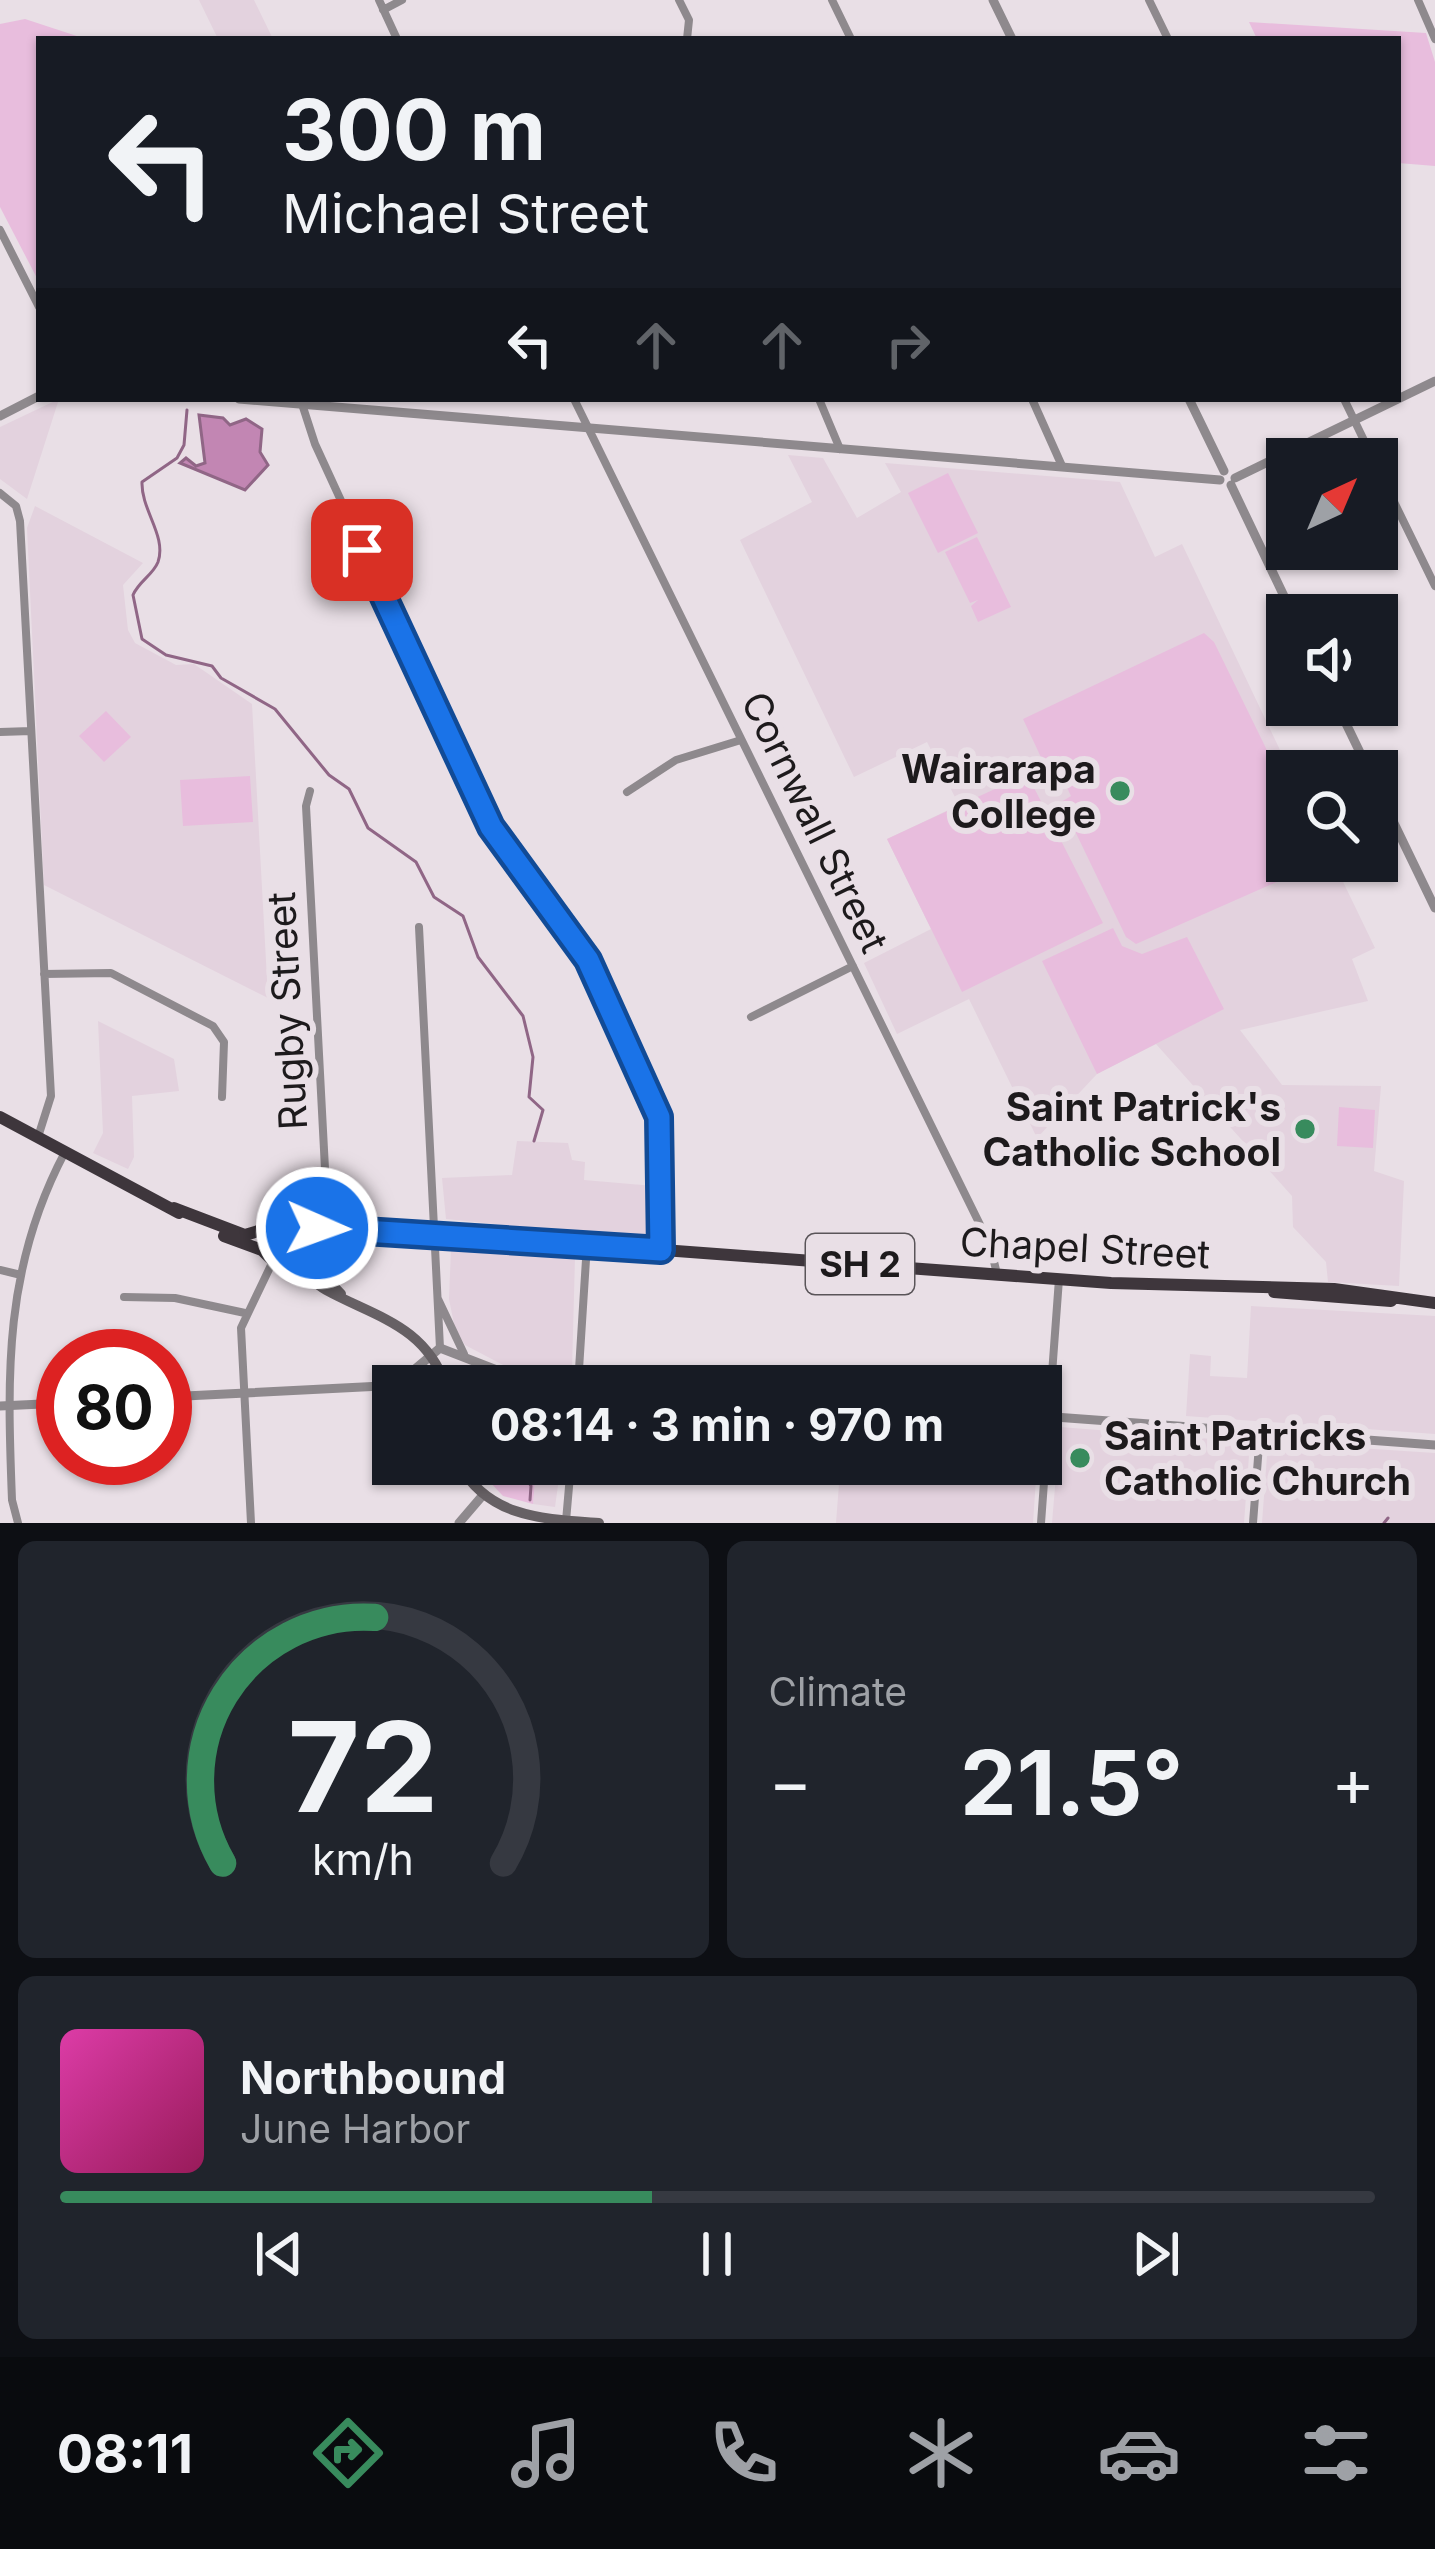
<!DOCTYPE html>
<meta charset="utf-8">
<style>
:root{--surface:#171b24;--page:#20242c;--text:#f1f3f6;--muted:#9ea1a6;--line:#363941;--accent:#388b5d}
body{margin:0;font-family:Inter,sans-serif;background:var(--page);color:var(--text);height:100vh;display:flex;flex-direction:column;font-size:45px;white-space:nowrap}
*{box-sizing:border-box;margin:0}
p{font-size:39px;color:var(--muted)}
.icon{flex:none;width:66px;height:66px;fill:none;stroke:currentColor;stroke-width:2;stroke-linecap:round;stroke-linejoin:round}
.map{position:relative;height:1523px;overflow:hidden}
.sheet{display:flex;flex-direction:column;gap:18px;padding:18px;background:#0d0f14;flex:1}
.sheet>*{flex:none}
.top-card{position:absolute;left:36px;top:36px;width:1365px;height:366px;border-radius:0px;box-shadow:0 3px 9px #0004;background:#171b24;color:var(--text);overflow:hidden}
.needle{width:78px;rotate:44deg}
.fabs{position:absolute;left:1266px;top:438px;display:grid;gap:24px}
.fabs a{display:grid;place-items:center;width:132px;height:132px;border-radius:0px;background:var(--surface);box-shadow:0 3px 9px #0004;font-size:60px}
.speed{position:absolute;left:36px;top:1329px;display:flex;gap:24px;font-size:60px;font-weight:700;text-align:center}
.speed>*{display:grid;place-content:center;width:156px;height:156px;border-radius:50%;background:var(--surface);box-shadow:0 3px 9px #0004;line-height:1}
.speed .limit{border:18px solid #d22;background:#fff;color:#111}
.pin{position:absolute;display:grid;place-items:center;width:102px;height:102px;color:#fff;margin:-51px;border-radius:24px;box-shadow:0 6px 18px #0006}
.me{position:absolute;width:132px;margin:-66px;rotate:92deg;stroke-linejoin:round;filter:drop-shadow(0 0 9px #0008)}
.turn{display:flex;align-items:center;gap:42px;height:252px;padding:0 48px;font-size:54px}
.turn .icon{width:156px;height:156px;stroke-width:2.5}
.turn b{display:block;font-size:84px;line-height:102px}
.lanes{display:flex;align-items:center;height:114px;padding:0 48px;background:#0003;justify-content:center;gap:60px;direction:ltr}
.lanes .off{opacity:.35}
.big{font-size:90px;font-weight:700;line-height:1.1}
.sheet .widget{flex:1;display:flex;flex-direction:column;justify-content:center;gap:18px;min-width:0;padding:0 42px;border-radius:18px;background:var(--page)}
.sheet .dial{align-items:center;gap:0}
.dial svg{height:312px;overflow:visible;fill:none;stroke:var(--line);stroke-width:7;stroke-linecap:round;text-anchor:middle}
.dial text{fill:var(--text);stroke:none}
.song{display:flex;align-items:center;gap:36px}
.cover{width:144px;height:144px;border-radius:18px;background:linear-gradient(135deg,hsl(320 70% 55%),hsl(330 70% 35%))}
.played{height:12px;border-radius:6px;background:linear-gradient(90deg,var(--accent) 45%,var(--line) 45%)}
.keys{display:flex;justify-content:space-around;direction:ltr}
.heat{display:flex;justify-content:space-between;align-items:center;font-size:66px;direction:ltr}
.sheet .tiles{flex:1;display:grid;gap:18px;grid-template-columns:1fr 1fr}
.widget:last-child{grid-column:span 2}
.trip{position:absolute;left:372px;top:1365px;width:690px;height:120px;border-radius:0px;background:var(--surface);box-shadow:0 3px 9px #0004;font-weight:700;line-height:120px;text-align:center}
.tab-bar{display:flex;height:192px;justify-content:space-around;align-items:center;background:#090b0e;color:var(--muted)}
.tab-bar .icon{width:84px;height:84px}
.tab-bar .current{color:var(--accent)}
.tab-bar b{font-size:54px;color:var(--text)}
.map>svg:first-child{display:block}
.built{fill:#e3d2de}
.green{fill:#e8bddd}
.water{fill:#c286b3;stroke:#906686;stroke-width:3}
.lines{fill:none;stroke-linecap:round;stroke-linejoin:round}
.stream{stroke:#906686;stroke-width:3}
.minor{stroke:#8e898d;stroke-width:8}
.tertiary{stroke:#8e898d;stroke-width:9}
.secondary{stroke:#666064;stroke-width:10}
.trunk{stroke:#3e363c;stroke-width:12}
.route-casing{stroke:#114b97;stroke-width:30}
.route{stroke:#1a73e8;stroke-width:21}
.poi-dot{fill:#388b5d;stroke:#e9dfe6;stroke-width:4.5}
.labels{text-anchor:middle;stroke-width:12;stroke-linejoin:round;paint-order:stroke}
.shield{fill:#e9dfe6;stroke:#5a5559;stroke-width:3}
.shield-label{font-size:36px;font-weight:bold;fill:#1d1a1c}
.poi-label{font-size:39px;font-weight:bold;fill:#1d1a1c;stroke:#e9dfe6;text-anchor:end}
.street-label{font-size:39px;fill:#1d1a1c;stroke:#e9dfe6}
</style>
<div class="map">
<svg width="1435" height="1523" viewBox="0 0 1435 1523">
<rect width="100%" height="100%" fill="#e9dfe6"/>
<!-- built -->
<path class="built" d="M 199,0 L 254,0 L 273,39 L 218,39 Z
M 59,399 L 27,499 L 0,479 L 0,427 Z
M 788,455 L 823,458 L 857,518 L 901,492 L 885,463 L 1120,482 L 1155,557 L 1182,544 L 1290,771 L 1287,861 L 1333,861 L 1375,948 L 1352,959 L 1368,1001 L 1240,1030 L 1282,1085 L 1381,1086 L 1374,1171 L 1404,1181 L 1399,1286 L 1328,1282 L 1326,1262 L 1293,1227 L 1292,1196 L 1156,1044 L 1097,1074 L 1037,1138 L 969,999 L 897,1034 L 864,963 L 931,929 L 887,839 L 959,805 L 927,742 L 854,777 L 740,540 L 812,502 Z
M 35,506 L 143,563 L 123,585 L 128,630 L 135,643 L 176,665 L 194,664 L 252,704 L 268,998 L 44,885 L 27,528 Z
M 98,1021 L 174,1059 L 179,1091 L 132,1096 L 134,1157 L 128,1169 L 93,1153 L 103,1133 Z
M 517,1141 L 568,1143 L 572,1160 L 585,1162 L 584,1180 L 654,1186 L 653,1240 L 446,1219 L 442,1178 L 512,1175 Z
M 451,1249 L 575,1257 L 572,1370 L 564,1375 L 507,1367 L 465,1345 L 455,1329 L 449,1299 Z
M 1251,1306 L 1435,1316 L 1435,1434 L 1186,1416 L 1190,1354 L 1211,1356 L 1210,1376 L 1247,1378 Z
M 1060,1427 L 1250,1442 L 1244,1523 L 1052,1523 Z
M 1268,1442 L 1435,1453 L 1435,1523 L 1262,1523 Z
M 520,1464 L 561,1464 L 555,1507 L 533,1504 L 535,1482 Z
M 756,1464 L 1037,1464 L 1033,1523 L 836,1523 L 840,1471 Z"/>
<!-- green -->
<path class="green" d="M 25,19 L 86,39 L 39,39 L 39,282 L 0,207 L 0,24 Z
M 1249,22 L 1426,33 L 1435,62 L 1435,166 L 1398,163 L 1398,39 L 1257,39 Z
M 948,473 L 978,533 L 938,553 L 908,493 Z
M 977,537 L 1011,607 L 978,622 L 971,606 L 978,600 L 970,603 L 945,552 Z
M 1204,633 L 1214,642 L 1287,791 L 1287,861 L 1322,862 L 1136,944 L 1126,937 L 1061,802 L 1071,796 L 1057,767 L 1047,770 L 1023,719 Z
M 106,711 L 131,737 L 104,762 L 79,736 Z
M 1027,774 L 1103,923 L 962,992 L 887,839 Z
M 250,776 L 253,822 L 183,826 L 180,780 Z
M 1113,928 L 1122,946 L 1142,954 L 1187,937 L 1224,1009 L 1097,1074 L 1042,961 Z
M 1339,1107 L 1375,1110 L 1373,1148 L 1337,1146 Z
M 473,1464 L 520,1464 L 535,1482 L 533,1504 L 503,1496 Z"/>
<!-- water -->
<path class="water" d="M 199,415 L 223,418 L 230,425 L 246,419 L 262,429 L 260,452 L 268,465 L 245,490 L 180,463 L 186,458 L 196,466 L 205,463 Z"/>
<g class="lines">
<!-- stream -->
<path class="stream" d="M 187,410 L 184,445 L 177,458 L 142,482 C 141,510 167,536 158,562 C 153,575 139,581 133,595 L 142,639 L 166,655 L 212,666 L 221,678 L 275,709 L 329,775 L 349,789 L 368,828 L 416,862 L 434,897 L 463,916 L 478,957 L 523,1016 L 533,1057 L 529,1097 L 543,1110 L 534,1141
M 518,1464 L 531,1486 L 530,1500
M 1384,1523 L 1388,1518"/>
<!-- minor -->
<path class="minor" d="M 379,0 L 397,39
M 679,0 L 689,20 L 687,39
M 832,0 L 851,39
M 1149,0 L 1168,39
M 1418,0 L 1435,39
M 383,10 L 402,0
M 0,230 L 39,307
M 574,399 L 990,1245 L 997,1274
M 819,399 L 840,449
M 1032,399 L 1062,466
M 1344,399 L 1373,459
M 302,404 L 315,444 L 491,827 L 588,960 L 659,1117 L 661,1250
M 1377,467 L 1435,586
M 0,493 L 16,506 L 20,521 L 51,1096 L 38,1137
M 0,732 L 31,731
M 310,791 L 306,806 L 328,1226
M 627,792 L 676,760 L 741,740
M 419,927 L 440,1348
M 44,974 L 111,973 L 213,1026 L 224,1042 L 222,1097
M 751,1017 L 853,966
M 0,1270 L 21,1275
M 124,1297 L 175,1298 L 245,1313
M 438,1299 L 464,1354
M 578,1385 L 587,1244
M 566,1521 L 571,1464
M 18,1523 L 12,1500 C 7,1373 4,1267 65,1152
M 251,1523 L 241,1328 L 273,1261
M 1041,1523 L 1059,1279
M 1253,1523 L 1260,1432"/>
<!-- tertiary -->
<path class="tertiary" d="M 993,0 L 1012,39
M 239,399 L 1220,480
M 1189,399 L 1224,471
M 0,416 L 39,396
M 1235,478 L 1435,381
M 1231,485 L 1293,615
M 1337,705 L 1369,771
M 1377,788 L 1435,908
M 396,1385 L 440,1348 L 520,1379
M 165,1397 L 520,1379 L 645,1386
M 0,1406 L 63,1403
M 1041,1416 L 1435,1445
M 459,1523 L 483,1495"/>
<!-- secondary -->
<path class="secondary" d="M 298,1249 L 341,1294
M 288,1261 C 301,1269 312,1282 326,1290 C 375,1317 425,1325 446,1386
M 459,1464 C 489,1518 543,1519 599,1523"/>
<!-- trunk -->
<path class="trunk" d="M 0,1117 L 179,1213
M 174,1208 L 245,1235 L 278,1225 L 406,1231 L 1111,1283 L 1334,1289 L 1435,1303
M 224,1236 L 262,1250
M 262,1250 L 273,1261 L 288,1261 L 298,1244 L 292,1230
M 1274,1292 L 1391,1301"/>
</g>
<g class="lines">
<defs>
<path id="route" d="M 317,1228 L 661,1250 L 659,1117 L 588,960 L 491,827 L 362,550"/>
</defs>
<!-- route casing -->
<use href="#route" class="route-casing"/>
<!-- route -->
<use href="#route" class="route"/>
</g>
<!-- markers -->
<g class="poi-dot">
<circle cx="1120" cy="791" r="12"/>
<circle cx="1305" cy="1129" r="12"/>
<circle cx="1080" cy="1458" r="12"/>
</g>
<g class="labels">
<!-- shield labels -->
<rect class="shield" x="806" y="1234" width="108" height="60" rx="9"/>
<g class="shield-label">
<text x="860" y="1277">SH 2</text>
</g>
<!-- poi labels -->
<g class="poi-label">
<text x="1096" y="783">Wairarapa<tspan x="1096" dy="45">College</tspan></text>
<text x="1281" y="1121">Saint Patrick's<tspan x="1281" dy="45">Catholic School</tspan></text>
<text x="1104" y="1450" text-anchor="start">Saint Patricks<tspan x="1104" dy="45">Catholic Church</tspan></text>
</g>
<!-- street labels -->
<g class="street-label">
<text transform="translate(815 822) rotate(64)" y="14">Cornwall Street</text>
<text transform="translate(287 1011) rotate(-93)" y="14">Rugby Street</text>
<text transform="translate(1085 1248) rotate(3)" y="14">Chapel Street</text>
</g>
</g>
</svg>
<div class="fabs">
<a><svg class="needle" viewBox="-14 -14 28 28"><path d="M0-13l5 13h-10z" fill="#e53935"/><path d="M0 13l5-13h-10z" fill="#9ea1a6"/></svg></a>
<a><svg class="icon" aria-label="sound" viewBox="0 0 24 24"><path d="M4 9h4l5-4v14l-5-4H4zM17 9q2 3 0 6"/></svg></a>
<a><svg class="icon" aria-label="search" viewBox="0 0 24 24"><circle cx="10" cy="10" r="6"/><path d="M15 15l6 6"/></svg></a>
</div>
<div class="speed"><div class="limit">80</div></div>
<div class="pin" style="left:362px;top:550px;background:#d93025"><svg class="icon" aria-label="arrive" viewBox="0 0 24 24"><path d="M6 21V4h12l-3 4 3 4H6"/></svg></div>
<svg class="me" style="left:317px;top:1228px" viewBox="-20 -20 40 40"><circle r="17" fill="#1a73e8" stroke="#fff" stroke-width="3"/><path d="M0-11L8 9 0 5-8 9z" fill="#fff"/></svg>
<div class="trip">08:14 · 3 min · 970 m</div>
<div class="top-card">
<div class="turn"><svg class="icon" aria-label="left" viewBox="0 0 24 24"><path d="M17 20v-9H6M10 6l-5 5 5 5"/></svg><div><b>300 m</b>Michael Street</div></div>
<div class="lanes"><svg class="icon" aria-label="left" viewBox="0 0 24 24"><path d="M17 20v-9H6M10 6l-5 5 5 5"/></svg><svg class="icon off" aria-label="ahead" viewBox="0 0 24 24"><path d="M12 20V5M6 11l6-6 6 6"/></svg><svg class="icon off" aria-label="ahead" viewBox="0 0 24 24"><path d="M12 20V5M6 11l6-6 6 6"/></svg><svg class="icon off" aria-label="right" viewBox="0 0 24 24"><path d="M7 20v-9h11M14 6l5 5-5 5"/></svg></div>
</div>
</div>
<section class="sheet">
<div class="tiles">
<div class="widget dial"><svg viewBox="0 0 100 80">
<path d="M14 69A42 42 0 1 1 86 69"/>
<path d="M14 69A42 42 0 0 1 53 6" stroke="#388b5d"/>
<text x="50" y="56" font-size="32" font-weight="700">72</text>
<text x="50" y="72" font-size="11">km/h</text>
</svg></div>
<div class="widget"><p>Climate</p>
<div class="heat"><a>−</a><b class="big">21.5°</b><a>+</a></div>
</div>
<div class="widget">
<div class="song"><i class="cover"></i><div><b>Northbound</b><p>June Harbor</p></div></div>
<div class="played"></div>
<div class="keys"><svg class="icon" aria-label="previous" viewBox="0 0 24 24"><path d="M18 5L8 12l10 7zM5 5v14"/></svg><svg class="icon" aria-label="pause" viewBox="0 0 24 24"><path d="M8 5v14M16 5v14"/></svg><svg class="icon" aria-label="next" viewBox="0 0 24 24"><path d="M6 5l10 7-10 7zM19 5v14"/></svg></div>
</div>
</div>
</section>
<nav class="tab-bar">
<b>08:11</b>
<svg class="icon current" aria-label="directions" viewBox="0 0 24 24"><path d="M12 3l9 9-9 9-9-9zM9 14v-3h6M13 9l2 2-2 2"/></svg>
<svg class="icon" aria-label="music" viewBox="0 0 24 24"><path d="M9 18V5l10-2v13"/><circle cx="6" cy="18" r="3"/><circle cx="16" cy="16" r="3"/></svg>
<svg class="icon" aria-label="phone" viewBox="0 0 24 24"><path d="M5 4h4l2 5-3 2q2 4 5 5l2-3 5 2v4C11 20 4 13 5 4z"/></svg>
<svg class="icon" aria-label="climate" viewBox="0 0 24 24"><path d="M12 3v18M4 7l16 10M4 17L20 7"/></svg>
<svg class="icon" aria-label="car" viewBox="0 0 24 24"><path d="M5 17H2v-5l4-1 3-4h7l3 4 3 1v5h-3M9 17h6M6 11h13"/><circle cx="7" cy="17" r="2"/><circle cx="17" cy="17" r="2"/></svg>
<svg class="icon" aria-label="filters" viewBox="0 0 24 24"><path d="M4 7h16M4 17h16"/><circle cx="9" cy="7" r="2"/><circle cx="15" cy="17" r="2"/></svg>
</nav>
